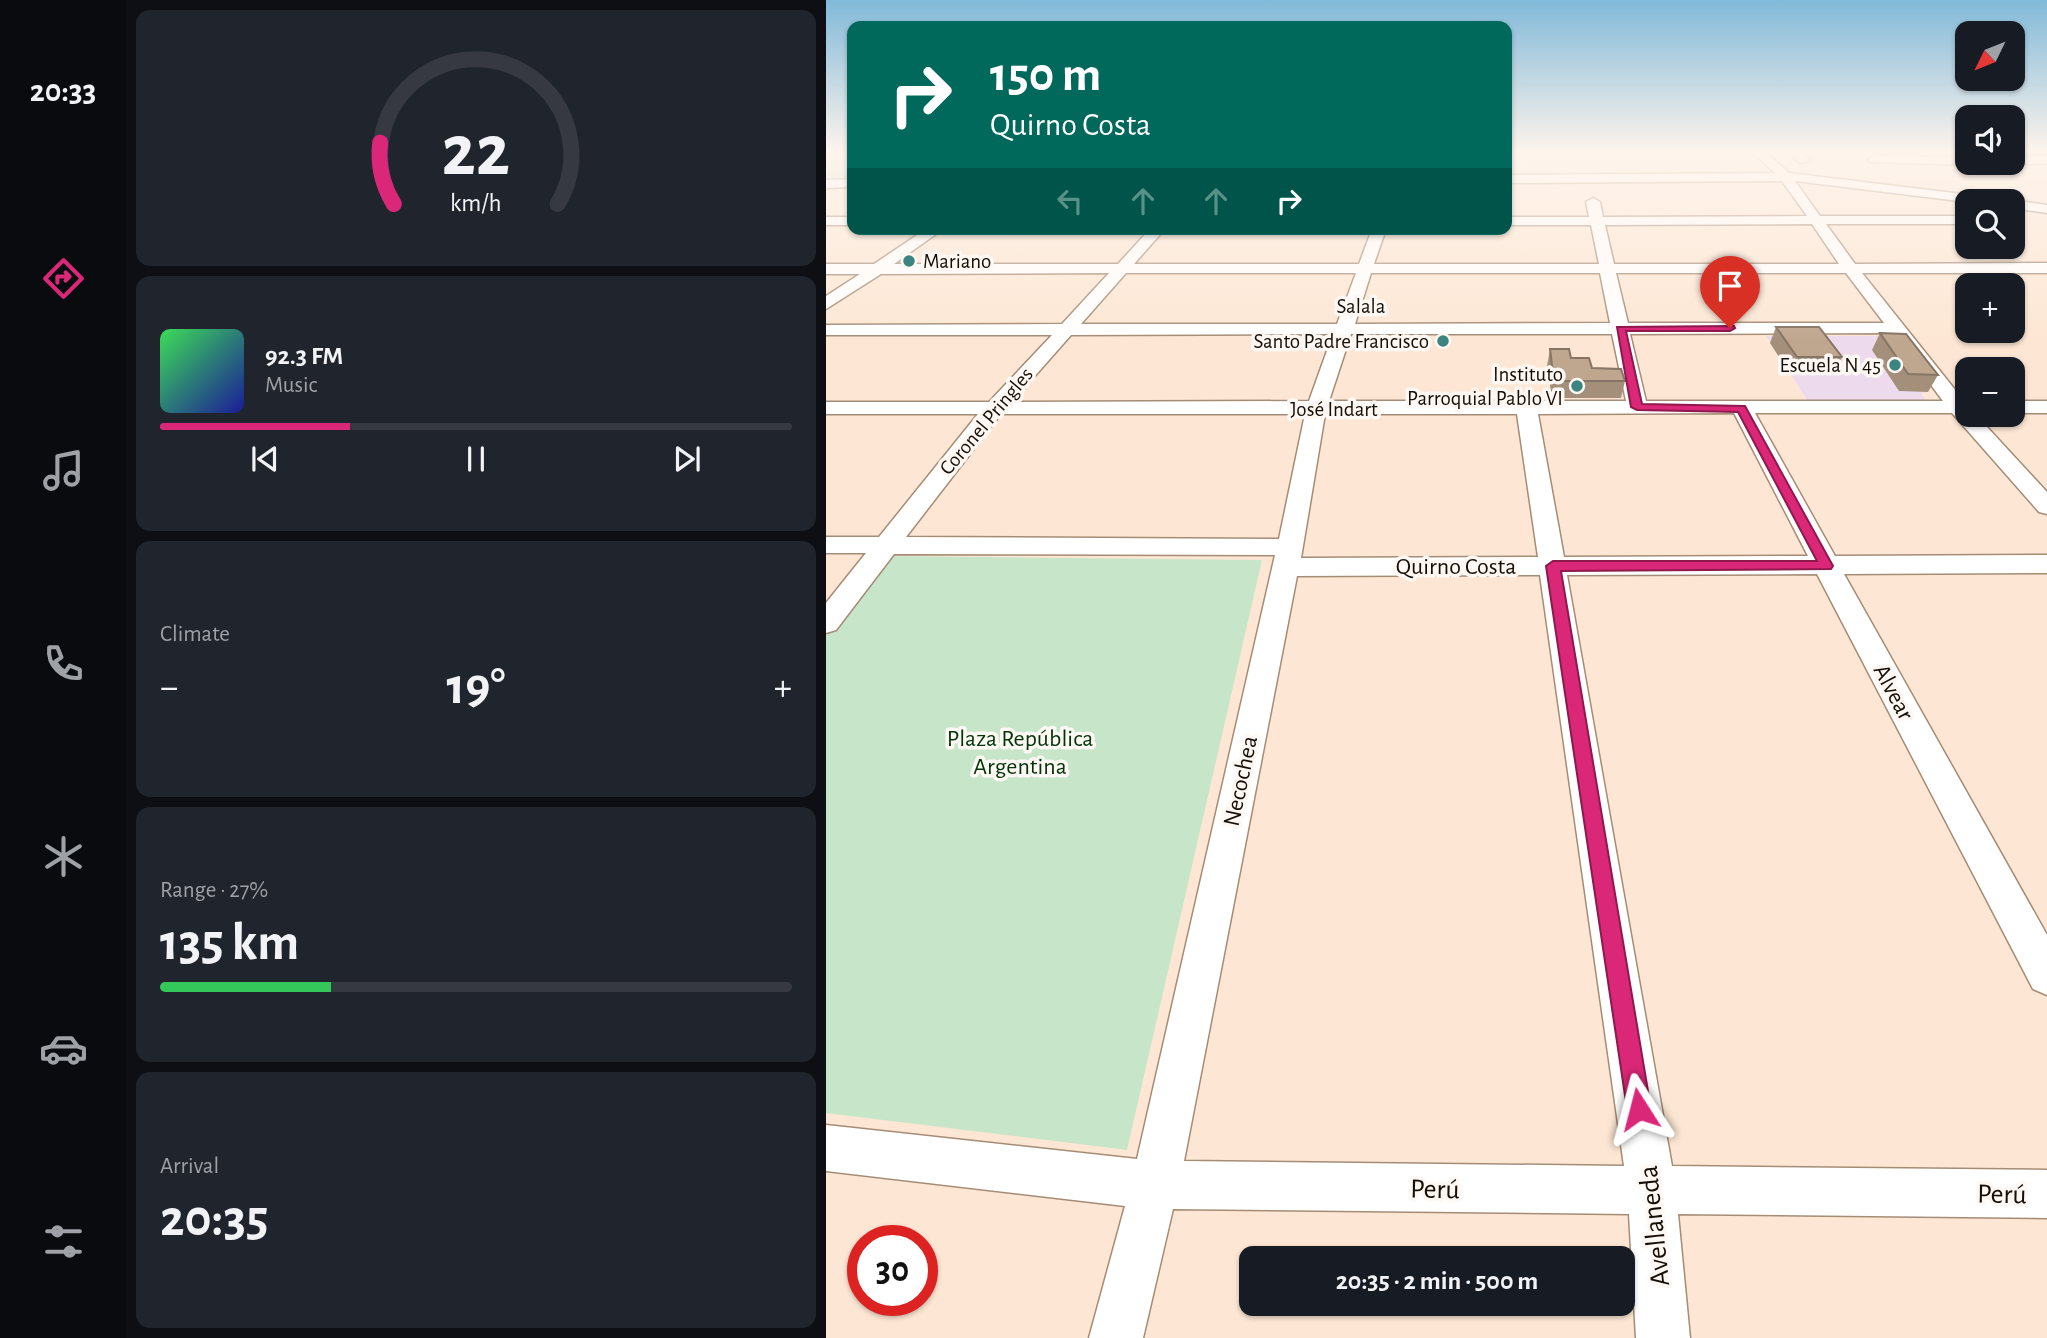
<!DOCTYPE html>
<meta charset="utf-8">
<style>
:root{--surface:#171b24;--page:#20242c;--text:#f1f3f6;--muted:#9ea1a6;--line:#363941;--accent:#db2777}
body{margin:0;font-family:"Alegreya Sans",sans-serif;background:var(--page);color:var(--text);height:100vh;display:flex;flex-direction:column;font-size:26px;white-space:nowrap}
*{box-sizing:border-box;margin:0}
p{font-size:23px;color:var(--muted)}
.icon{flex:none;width:38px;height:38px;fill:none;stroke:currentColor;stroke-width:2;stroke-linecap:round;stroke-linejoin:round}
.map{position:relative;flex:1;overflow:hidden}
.panel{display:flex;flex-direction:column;gap:10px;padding:10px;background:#0d0f14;width:700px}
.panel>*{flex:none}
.banner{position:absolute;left:21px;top:21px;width:665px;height:214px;border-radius:14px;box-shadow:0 2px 5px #0004;background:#00695c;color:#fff;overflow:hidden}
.needle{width:46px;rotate:227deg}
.tools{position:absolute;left:1129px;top:21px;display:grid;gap:14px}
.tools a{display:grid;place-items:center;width:70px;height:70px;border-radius:14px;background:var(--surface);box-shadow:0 2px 5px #0004;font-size:35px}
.speed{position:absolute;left:21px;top:1225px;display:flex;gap:14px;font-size:35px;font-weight:700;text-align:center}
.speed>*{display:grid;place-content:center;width:91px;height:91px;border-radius:50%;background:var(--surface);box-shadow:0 2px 5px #0004;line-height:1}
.speed .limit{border:10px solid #d22;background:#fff;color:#111}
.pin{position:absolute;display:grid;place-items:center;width:60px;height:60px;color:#fff;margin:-72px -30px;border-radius:50% 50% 50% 0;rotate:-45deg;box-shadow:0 0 7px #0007}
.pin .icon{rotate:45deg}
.me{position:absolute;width:77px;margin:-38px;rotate:351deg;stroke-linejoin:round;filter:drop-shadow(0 0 5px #0008)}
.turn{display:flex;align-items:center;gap:24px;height:147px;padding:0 28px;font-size:32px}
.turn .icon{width:91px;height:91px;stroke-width:2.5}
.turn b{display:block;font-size:49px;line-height:60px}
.lanes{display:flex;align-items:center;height:66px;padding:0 28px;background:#0003;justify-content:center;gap:35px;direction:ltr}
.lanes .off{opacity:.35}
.big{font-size:52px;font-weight:700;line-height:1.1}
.panel .card{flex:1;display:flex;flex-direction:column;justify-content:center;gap:10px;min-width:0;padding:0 24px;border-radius:14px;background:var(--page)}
.panel .dial{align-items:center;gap:0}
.dial svg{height:182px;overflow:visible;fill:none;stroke:var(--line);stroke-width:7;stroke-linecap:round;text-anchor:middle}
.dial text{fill:var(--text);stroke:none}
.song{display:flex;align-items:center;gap:21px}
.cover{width:84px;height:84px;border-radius:10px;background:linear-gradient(135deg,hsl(130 70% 55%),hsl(240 70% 35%))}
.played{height:7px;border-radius:4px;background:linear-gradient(90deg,var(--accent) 30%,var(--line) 30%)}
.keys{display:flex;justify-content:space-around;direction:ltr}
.heat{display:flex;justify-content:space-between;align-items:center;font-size:38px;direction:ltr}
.charge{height:10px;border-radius:5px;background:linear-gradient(90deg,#34c759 27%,var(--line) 0)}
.trip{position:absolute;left:413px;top:1246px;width:396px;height:70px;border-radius:14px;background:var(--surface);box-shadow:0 2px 5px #0004;font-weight:700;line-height:70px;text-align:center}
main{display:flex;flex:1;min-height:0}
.dock{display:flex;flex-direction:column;width:126px;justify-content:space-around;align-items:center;background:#090b0e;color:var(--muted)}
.dock .icon{width:49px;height:49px}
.dock .selected{color:var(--accent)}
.dock b{font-size:32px;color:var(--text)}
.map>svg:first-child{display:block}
.education{fill:#eddbed}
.green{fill:#c7e5c8}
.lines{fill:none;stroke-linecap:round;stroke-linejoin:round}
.minor-casing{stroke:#a58c76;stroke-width:3}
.path{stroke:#b7a596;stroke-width:2;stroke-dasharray:1 2.5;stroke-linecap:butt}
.minor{fill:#fff;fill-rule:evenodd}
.wall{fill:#a48f7b}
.building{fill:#bfa68f;stroke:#867464;stroke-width:2}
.route{fill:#db2777;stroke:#8e194d;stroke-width:2}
.poi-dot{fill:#3c847f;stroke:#fdf8f3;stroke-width:2.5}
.labels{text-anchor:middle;stroke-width:7;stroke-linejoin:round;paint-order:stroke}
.far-poi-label{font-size:21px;fill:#170f07;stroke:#fdf8f3;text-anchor:end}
.far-street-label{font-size:21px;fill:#170f07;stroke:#fdf8f3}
.street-label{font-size:24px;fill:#170f07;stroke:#fdf8f3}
.park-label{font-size:24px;fill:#003409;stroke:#fdf8f3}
.near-street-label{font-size:28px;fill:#170f07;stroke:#fdf8f3}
</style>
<main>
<nav class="dock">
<b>20:33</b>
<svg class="icon selected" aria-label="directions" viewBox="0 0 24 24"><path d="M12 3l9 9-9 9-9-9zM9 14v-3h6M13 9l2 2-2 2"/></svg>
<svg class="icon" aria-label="music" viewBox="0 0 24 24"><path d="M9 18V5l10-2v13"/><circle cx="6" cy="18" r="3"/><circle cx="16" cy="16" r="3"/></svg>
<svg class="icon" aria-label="phone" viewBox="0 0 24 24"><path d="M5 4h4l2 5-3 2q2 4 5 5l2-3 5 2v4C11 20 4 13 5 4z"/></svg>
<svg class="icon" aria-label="climate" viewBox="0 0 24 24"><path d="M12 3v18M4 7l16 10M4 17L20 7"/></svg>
<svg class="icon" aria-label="car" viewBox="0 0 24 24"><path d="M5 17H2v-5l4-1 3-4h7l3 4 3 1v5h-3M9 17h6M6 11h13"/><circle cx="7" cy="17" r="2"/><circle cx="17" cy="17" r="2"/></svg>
<svg class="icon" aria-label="filters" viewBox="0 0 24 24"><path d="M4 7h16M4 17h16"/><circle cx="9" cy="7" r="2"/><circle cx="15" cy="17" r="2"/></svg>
</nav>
<section class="panel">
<div class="card dial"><svg viewBox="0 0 100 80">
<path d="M14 69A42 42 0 1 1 86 69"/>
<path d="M14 69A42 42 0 0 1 8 42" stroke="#db2777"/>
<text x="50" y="56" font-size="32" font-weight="700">22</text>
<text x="50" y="72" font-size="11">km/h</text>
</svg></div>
<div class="card">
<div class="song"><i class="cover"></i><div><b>92.3 FM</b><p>Music</p></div></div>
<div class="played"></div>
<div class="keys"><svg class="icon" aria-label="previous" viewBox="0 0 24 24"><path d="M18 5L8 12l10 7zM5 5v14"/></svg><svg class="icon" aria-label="pause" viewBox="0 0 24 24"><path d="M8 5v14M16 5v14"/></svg><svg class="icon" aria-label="next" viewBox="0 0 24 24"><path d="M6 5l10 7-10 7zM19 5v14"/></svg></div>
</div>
<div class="card"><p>Climate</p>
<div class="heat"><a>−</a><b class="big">19°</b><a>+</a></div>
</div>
<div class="card"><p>Range · 27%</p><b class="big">135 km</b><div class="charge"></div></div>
<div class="card"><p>Arrival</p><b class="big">20:35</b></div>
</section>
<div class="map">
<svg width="1221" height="1338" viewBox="0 0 1221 1338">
<rect width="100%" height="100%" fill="#fde7d4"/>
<!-- education -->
<path class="education" d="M 940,336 L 1053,336 L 1064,340 L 1102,392 L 1095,393 L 1100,400 L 981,400 Z"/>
<!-- green -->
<path class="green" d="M 0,151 L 26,151 L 26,182 L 0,182 Z
M 59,556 L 436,560 L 301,1150 L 0,1113 L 0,636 Z"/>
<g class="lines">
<defs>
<path id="minor" d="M 925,151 L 938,151 L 963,173 L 1161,197 L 1168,201 L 1141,202 L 969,181 L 994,216 L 1141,216 L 1141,224 L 1000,224 L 1029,264 L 1221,263 L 1221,273 L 1036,273 L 1138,401 L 1141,401 L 1141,415 L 1150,415 L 1221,492 L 1221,514 L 1213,512 L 1126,413 L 929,413 L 1009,556 L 1221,555 L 1221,573 L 1018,574 L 1221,935 L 1221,995 L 1207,989 L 991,574 L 741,575 L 846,1166 L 1221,1170 L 1221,1218 L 852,1214 L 864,1338 L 810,1338 L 803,1214 L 347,1209 L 317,1338 L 263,1338 L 299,1206 L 0,1171 L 0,1125 L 311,1159 L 449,555 L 68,554 L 10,630 L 0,633 L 0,603 L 40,553 L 0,553 L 0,537 L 53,537 L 152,414 L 0,414 L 0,402 L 163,402 L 226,335 L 0,335 L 0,325 L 236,324 L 283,273 L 55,274 L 0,309 L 0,296 L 34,274 L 0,274 L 0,264 L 48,264 L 100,229 L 117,229 L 68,264 L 292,264 L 324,229 L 339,229 L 308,264 L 533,264 L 546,229 L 560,229 L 548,264 L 773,264 L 765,225 L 681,225 L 681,217 L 763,217 L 760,202 L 767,198 L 774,202 L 777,217 L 981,216 L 956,181 L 681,183 L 681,175 L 949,173 ZM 986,224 L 1013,264 L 788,264 L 779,225 ZM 300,273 L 530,273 L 511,324 L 255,324 ZM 545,273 L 774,273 L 784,323 L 529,324 ZM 790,273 L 1020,273 L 1058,323 L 802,323 ZM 1066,333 L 1117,401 L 820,401 L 804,334 ZM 507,334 L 483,401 L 186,402 L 245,335 ZM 525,334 L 786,334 L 800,401 L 503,401 ZM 908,413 L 982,556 L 738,557 L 712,414 ZM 175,414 L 479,414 L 453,539 L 80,537 ZM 499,414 L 691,414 L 712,557 L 475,558 ZM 714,575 L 798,1166 L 358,1161 L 471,576 Z
M 962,151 L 975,151 L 984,161 L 974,163 Z
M 1048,156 L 1141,157 L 1141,163 L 1146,163 L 1141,165 L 1044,162 L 1042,160 Z
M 1186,156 L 1221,156 L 1221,164 L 1183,163 L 1186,163 Z
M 26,179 L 26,187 L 0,188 L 0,180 Z
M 1186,200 L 1221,205 L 1221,213 L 1186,208 L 1186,201 L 1181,201 Z
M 0,217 L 26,217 L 26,225 L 0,225 Z
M 1186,401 L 1221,401 L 1221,413 L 1186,413 Z"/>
</defs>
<!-- minor casing -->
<use href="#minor" class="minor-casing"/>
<!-- path -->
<path class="path" d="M 681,153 L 917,152"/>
<!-- minor -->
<use href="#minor" class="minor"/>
</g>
<!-- wall -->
<path class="wall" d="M 950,327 L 1016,357 L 1009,374 L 964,374 L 944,343 Z
M 1054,333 L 1112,375 L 1102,392 L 1073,391 L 1046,350 Z
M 724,349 L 766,368 L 799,381 L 795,398 L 726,398 L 721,366 Z"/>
<!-- building -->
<path class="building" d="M 950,327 L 993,327 L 1016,357 L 971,357 Z
M 1054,333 L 1080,334 L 1112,375 L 1082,374 Z
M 724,349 L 743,349 L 745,358 L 763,358 L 766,368 L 795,369 L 799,381 L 728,381 Z"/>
<!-- sky -->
<linearGradient id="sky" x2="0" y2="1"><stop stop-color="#81b9d9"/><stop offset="0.45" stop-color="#fef4ec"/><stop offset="1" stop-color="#fef4ec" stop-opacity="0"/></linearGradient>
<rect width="1221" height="339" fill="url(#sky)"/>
<!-- route -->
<path class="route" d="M 908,326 L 909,328 L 904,331 L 800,331 L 816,404 L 919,406 L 1007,566 L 1005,569 L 735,571 L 825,1109 L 821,1117 L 813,1121 L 804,1117 L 801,1109 L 720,566 L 727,561 L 991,561 L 912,412 L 811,410 L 805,407 L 791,327 Z"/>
<!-- markers -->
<g class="poi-dot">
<circle cx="83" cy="261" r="7"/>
<circle cx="617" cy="341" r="7"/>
<circle cx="1069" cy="365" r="7"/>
<circle cx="751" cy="386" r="7"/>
</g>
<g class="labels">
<!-- far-poi labels -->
<g class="far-poi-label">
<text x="97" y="268" text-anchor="start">Mariano</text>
<text x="603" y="348">Santo Padre Francisco</text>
<text x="1055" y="372">Escuela N 45</text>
<text x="737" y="381">Instituto<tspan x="737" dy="24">Parroquial Pablo VI</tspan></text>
</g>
<!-- far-street labels -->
<g class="far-street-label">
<text x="535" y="313">Salala</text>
<text x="508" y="416">José Indart</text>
<text transform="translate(160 421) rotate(-50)" y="7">Coronel Pringles</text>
</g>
<!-- street labels -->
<g class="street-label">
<text x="630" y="574">Quirno Costa</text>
<text transform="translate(1068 692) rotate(62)" y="8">Alvear</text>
<text transform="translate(414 781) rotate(-78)" y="8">Necochea</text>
</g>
<!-- park labels -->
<g class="park-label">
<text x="194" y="746">Plaza República<tspan x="194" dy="28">Argentina</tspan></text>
</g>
<!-- near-street labels -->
<g class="near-street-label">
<text transform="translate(609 1188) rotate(1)" y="10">Perú</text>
<text transform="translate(1176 1193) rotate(1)" y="10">Perú</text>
<text transform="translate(827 1226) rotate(-96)" y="10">Avellaneda</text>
</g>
</g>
</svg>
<div class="tools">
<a><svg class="needle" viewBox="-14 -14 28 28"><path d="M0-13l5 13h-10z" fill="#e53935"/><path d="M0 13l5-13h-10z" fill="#9ea1a6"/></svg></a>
<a><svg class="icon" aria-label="sound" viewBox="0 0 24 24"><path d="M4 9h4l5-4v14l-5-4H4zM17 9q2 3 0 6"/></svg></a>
<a><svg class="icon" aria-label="search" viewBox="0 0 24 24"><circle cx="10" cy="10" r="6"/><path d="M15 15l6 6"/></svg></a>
<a>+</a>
<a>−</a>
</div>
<div class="speed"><div class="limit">30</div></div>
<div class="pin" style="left:904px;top:328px;background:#d93025"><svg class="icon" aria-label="arrive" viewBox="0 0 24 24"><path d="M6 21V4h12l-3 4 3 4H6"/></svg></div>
<svg class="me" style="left:813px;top:1109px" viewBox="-20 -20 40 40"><path d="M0-17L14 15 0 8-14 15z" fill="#db2777" stroke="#fff" stroke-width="4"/></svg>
<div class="trip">20:35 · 2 min · 500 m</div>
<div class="banner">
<div class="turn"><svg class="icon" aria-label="right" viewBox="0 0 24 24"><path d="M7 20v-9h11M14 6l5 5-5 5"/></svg><div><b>150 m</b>Quirno Costa</div></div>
<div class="lanes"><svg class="icon off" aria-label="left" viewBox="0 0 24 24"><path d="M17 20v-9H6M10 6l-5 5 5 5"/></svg><svg class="icon off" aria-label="ahead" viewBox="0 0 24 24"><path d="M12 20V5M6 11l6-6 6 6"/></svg><svg class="icon off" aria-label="ahead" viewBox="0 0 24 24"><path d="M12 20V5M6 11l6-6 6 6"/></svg><svg class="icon" aria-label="right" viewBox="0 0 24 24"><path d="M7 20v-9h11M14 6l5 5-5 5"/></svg></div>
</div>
</div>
</main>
